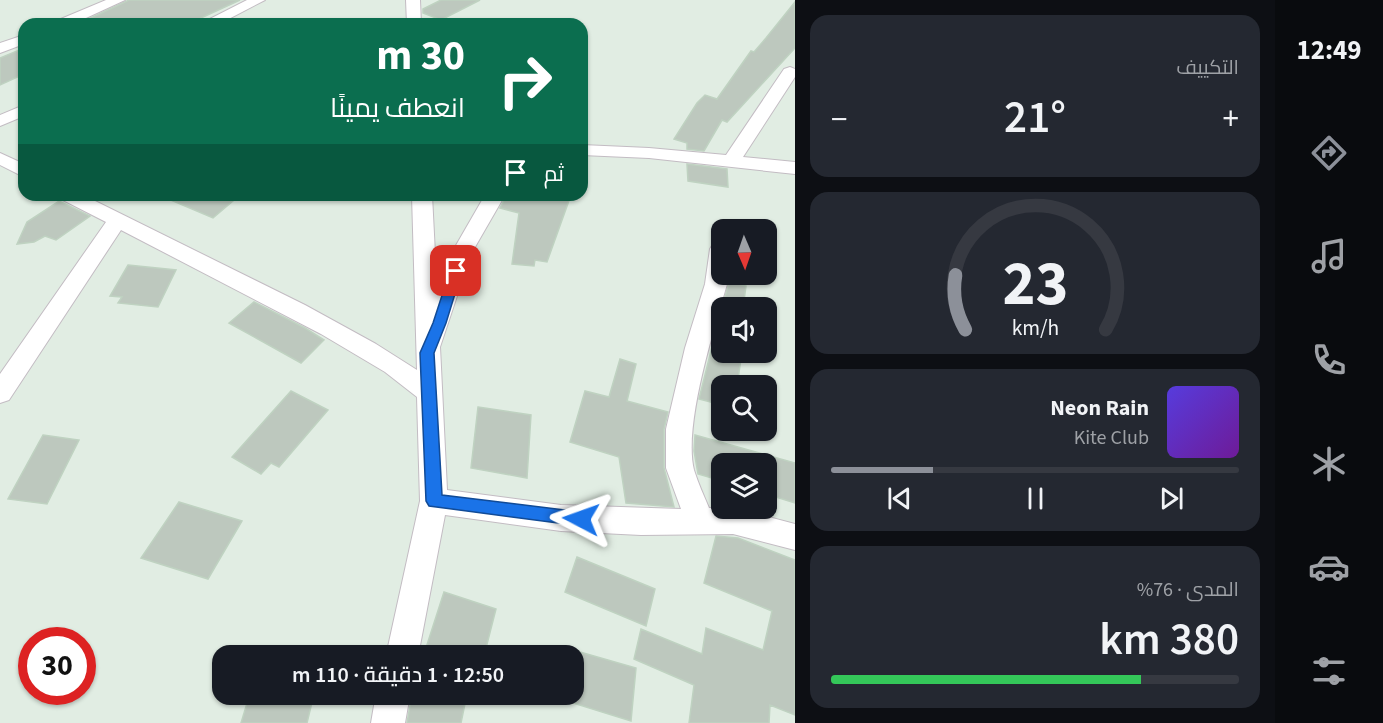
<!DOCTYPE html>
<html lang="ar">
<meta charset="utf-8">
<style>
:root{--surface:#171b24;--page:#242831;--text:#f1f3f6;--muted:#9ea1a6;--line:#363941;--accent:#8c9099}
body{margin:0;font-family:"Source Sans 3",Cairo,sans-serif;background:var(--page);color:var(--text);direction:rtl;height:100vh;display:flex;flex-direction:column;font-size:22px;white-space:nowrap}
*{box-sizing:border-box;margin:0}
p{font-size:20px;color:var(--muted)}
.icon{flex:none;width:33px;height:33px;fill:none;stroke:currentColor;stroke-width:2;stroke-linecap:round;stroke-linejoin:round}
.map{position:relative;flex:1;overflow:hidden;direction:ltr}
.panel{display:flex;flex-direction:column;gap:15px;padding:15px;background:#0d0f14;width:480px}
.panel>*{flex:none}
.top-card{position:absolute;left:18px;top:18px;width:570px;height:183px;border-radius:18px;box-shadow:0 2px 4px #0004;direction:rtl;background:#0b6e4f;color:#fff;overflow:hidden}
.needle{width:39px;rotate:178deg}
.fabs{position:absolute;left:711px;top:219px;display:grid;gap:12px}
.fabs a{display:grid;place-items:center;width:66px;height:66px;border-radius:12px;background:var(--surface);box-shadow:0 2px 4px #0004;font-size:30px}
.speed{position:absolute;left:18px;top:627px;display:flex;gap:12px;font-size:30px;font-weight:700;text-align:center}
.speed>*{display:grid;place-content:center;width:78px;height:78px;border-radius:50%;background:var(--surface);box-shadow:0 2px 4px #0004;line-height:1}
.speed .limit{border:9px solid #d22;background:#fff;color:#111}
.pin{position:absolute;display:grid;place-items:center;width:51px;height:51px;color:#fff;margin:-26px;border-radius:12px;box-shadow:0 3px 9px #0006}
.me{position:absolute;width:66px;margin:-33px;rotate:274deg;stroke-linejoin:round;filter:drop-shadow(0 0 4px #0008)}
.turn{display:flex;align-items:center;gap:21px;height:126px;padding:0 24px;font-size:27px}
.turn .icon{width:78px;height:78px;stroke-width:2.5}
.turn b{display:block;font-size:42px;line-height:51px}
.then{display:flex;align-items:center;height:57px;padding:0 24px;background:#0003;gap:12px;font-size:22px}
.big{font-size:45px;font-weight:600;line-height:1.1}
.panel .widget{flex:1;display:flex;flex-direction:column;justify-content:center;gap:9px;min-width:0;padding:0 21px;border-radius:18px;background:var(--page)}
.panel .dial{align-items:center;gap:0}
.dial svg{height:156px;overflow:visible;fill:none;stroke:var(--line);stroke-width:7;stroke-linecap:round;text-anchor:middle}
.dial text{fill:var(--text);stroke:none}
.song{display:flex;align-items:center;gap:18px}
.cover{width:72px;height:72px;border-radius:9px;background:linear-gradient(135deg,hsl(250 70% 55%),hsl(280 70% 35%))}
.played{height:6px;border-radius:3px;background:linear-gradient(90deg,var(--accent) 25%,var(--line) 25%)}
.keys{display:flex;justify-content:space-around;direction:ltr}
.heat{display:flex;justify-content:space-between;align-items:center;font-size:33px;direction:ltr}
.charge{height:9px;border-radius:4px;background:linear-gradient(90deg,#34c759 76%,var(--line) 0)}
.trip{position:absolute;left:212px;top:645px;width:372px;height:60px;border-radius:18px;background:var(--surface);box-shadow:0 2px 4px #0004;font-weight:600;line-height:60px;text-align:center;direction:rtl}
main{display:flex;flex:1;min-height:0}
.tab-bar{display:flex;flex-direction:column;width:108px;justify-content:space-around;align-items:center;background:#090b0e;color:var(--muted)}
.tab-bar .icon{width:42px;height:42px}
.tab-bar .on{color:var(--accent)}
.tab-bar b{font-size:27px;color:var(--text)}
.map>svg:first-child{display:block}
.building{fill:#bdc8be;stroke:#bfd2c1;stroke-width:1.5}
.lines{fill:none;stroke-linecap:round;stroke-linejoin:round}
.minor-casing{stroke:#c3bcc3;stroke-width:2}
.minor{fill:#fff;fill-rule:evenodd}
.route{fill:#1a73e8;stroke:#114b97;stroke-width:1.5}
</style>
<main>
<nav class="tab-bar">
<b>12:49</b>
<svg class="icon on" aria-label="directions" viewBox="0 0 24 24"><path d="M12 3l9 9-9 9-9-9zM9 14v-3h6M13 9l2 2-2 2"/></svg>
<svg class="icon" aria-label="music" viewBox="0 0 24 24"><path d="M9 18V5l10-2v13"/><circle cx="6" cy="18" r="3"/><circle cx="16" cy="16" r="3"/></svg>
<svg class="icon" aria-label="phone" viewBox="0 0 24 24"><path d="M5 4h4l2 5-3 2q2 4 5 5l2-3 5 2v4C11 20 4 13 5 4z"/></svg>
<svg class="icon" aria-label="climate" viewBox="0 0 24 24"><path d="M12 3v18M4 7l16 10M4 17L20 7"/></svg>
<svg class="icon" aria-label="car" viewBox="0 0 24 24"><path d="M5 17H2v-5l4-1 3-4h7l3 4 3 1v5h-3M9 17h6M6 11h13"/><circle cx="7" cy="17" r="2"/><circle cx="17" cy="17" r="2"/></svg>
<svg class="icon" aria-label="filters" viewBox="0 0 24 24"><path d="M4 7h16M4 17h16"/><circle cx="9" cy="7" r="2"/><circle cx="15" cy="17" r="2"/></svg>
</nav>
<section class="panel">
<div class="widget"><p>التكييف</p>
<div class="heat"><a>−</a><b class="big">21°</b><a>+</a></div>
</div>
<div class="widget dial"><svg viewBox="0 0 100 80">
<path d="M14 69A42 42 0 1 1 86 69"/>
<path d="M14 69A42 42 0 0 1 9 41" stroke="#8c9099"/>
<text x="50" y="56" font-size="32" font-weight="700">23</text>
<text x="50" y="72" font-size="11">km/h</text>
</svg></div>
<div class="widget">
<div class="song"><i class="cover"></i><div><b>Neon Rain</b><p>Kite Club</p></div></div>
<div class="played"></div>
<div class="keys"><svg class="icon" aria-label="previous" viewBox="0 0 24 24"><path d="M18 5L8 12l10 7zM5 5v14"/></svg><svg class="icon" aria-label="pause" viewBox="0 0 24 24"><path d="M8 5v14M16 5v14"/></svg><svg class="icon" aria-label="next" viewBox="0 0 24 24"><path d="M6 5l10 7-10 7zM19 5v14"/></svg></div>
</div>
<div class="widget"><p>المدى · 76%</p><b class="big">380 km</b><div class="charge"></div></div>
</section>
<div class="map">
<svg width="795" height="723" viewBox="0 0 795 723">
<rect width="100%" height="100%" fill="#e1ede3"/>
<!-- building -->
<path class="building" d="M 240,0 L 188,24 L 78,24 L 129,0 Z
M 441,0 L 480,0 L 441,20 L 423,13 L 423,9 Z
M 795,2 L 795,48 L 727,122 L 722,120 L 704,151 L 687,149 L 687,143 L 674,139 L 697,103 L 705,95 L 717,99 L 751,51 L 754,52 L 766,38 Z
M 24,48 L 24,74 L 0,85 L 0,58 Z
M 687,164 L 727,169 L 728,187 L 688,181 Z
M 159,195 L 240,195 L 213,218 Z
M 507,195 L 571,195 L 547,262 L 535,260 L 534,266 L 512,264 L 519,213 L 500,208 Z
M 59,201 L 90,216 L 56,240 L 45,236 L 34,242 L 17,244 L 27,222 Z
M 128,265 L 176,270 L 158,307 L 118,303 L 122,297 L 110,296 Z
M 729,282 L 746,286 L 743,308 L 722,308 Z
M 254,302 L 305,328 L 324,340 L 301,363 L 229,323 Z
M 720,315 L 722,352 L 742,352 L 737,386 L 722,386 L 722,405 L 699,399 Z
M 620,359 L 636,364 L 627,401 L 668,412 L 664,429 L 664,468 L 674,507 L 626,503 L 619,457 L 570,442 L 585,391 L 609,397 Z
M 291,391 L 328,410 L 279,467 L 271,463 L 261,474 L 232,457 Z
M 478,407 L 531,415 L 527,478 L 471,468 Z
M 43,435 L 79,440 L 47,504 L 8,499 Z
M 695,435 L 795,463 L 795,503 L 766,494 L 766,464 L 722,464 L 722,481 L 698,474 L 694,451 Z
M 179,502 L 242,521 L 208,579 L 141,558 Z
M 716,536 L 738,538 L 795,560 L 795,715 L 770,705 L 769,723 L 689,723 L 694,685 L 634,659 L 641,629 L 702,654 L 706,628 L 763,650 L 772,611 L 704,583 Z
M 577,557 L 655,589 L 646,626 L 565,592 Z
M 444,592 L 496,609 L 484,656 L 440,656 L 425,651 Z
M 573,650 L 636,668 L 631,721 L 573,703 Z
M 253,694 L 314,694 L 307,723 L 241,723 L 248,700 L 251,700 Z
M 412,694 L 467,694 L 461,723 L 407,723 Z"/>
<g class="lines">
<defs>
<path id="minor" d="M 106,0 L 125,0 L 73,24 L 54,24 L 56,21 Z
M 247,0 L 265,0 L 219,24 L 200,24 Z
M 406,0 L 420,0 L 421,24 L 407,24 Z
M 24,35 L 24,44 L 0,53 L 0,43 Z
M 790,67 L 795,69 L 795,77 L 743,157 L 795,162 L 795,174 L 649,158 L 582,155 L 582,145 L 649,148 L 726,155 L 784,69 Z
M 24,105 L 24,116 L 0,126 L 0,115 Z
M 0,153 L 24,164 L 24,177 L 0,165 Z
M 58,195 L 83,195 L 305,305 L 376,344 L 417,370 L 412,195 L 432,195 L 437,293 L 451,254 L 485,195 L 505,195 L 471,254 L 440,347 L 447,490 L 561,505 L 681,509 L 666,468 L 666,429 L 685,348 L 705,284 L 710,249 L 713,244 L 722,243 L 722,274 L 728,274 L 727,284 C 714,329 683,426 694,470 C 698,483 704,496 709,508 L 734,508 L 795,524 L 795,550 L 733,534 L 641,535 L 561,531 L 445,515 L 418,656 L 386,656 L 420,501 L 417,397 L 385,372 L 321,334 L 121,230 L 9,400 L 0,403 L 0,374 L 106,222 L 61,199 Z
M 376,694 L 410,694 L 405,723 L 371,723 Z"/>
</defs>
<!-- minor casing -->
<use href="#minor" class="minor-casing"/>
<!-- minor -->
<use href="#minor" class="minor"/>
</g>
<!-- route -->
<path class="route" d="M 456,267 L 462,271 L 446,323 L 434,353 L 442,495 L 581,512 L 587,514 L 589,519 L 587,524 L 581,526 L 429,506 L 426,501 L 420,353 L 433,323 L 450,271 Z"/>
</svg>
<div class="fabs">
<a><svg class="needle" viewBox="-14 -14 28 28"><path d="M0-13l5 13h-10z" fill="#e53935"/><path d="M0 13l5-13h-10z" fill="#9ea1a6"/></svg></a>
<a><svg class="icon" aria-label="sound" viewBox="0 0 24 24"><path d="M4 9h4l5-4v14l-5-4H4zM17 9q2 3 0 6"/></svg></a>
<a><svg class="icon" aria-label="search" viewBox="0 0 24 24"><circle cx="10" cy="10" r="6"/><path d="M15 15l6 6"/></svg></a>
<a><svg class="icon" aria-label="layers" viewBox="0 0 24 24"><path d="M12 4l9 5-9 5-9-5zM3 14l9 5 9-5"/></svg></a>
</div>
<div class="speed"><div class="limit">30</div></div>
<div class="pin" style="left:456px;top:271px;background:#d93025"><svg class="icon" aria-label="arrive" viewBox="0 0 24 24"><path d="M6 21V4h12l-3 4 3 4H6"/></svg></div>
<svg class="me" style="left:581px;top:519px" viewBox="-20 -20 40 40"><path d="M0-17L14 15 0 8-14 15z" fill="#1a73e8" stroke="#fff" stroke-width="4"/></svg>
<div class="trip">12:50 · 1 دقيقة · 110 m</div>
<div class="top-card">
<div class="turn"><svg class="icon" aria-label="right" viewBox="0 0 24 24"><path d="M7 20v-9h11M14 6l5 5-5 5"/></svg><div><b>30 m</b>انعطف يمينًا</div></div>
<div class="then">ثم<svg class="icon" aria-label="arrive" viewBox="0 0 24 24"><path d="M6 21V4h12l-3 4 3 4H6"/></svg></div>
</div>
</div>
</main>
